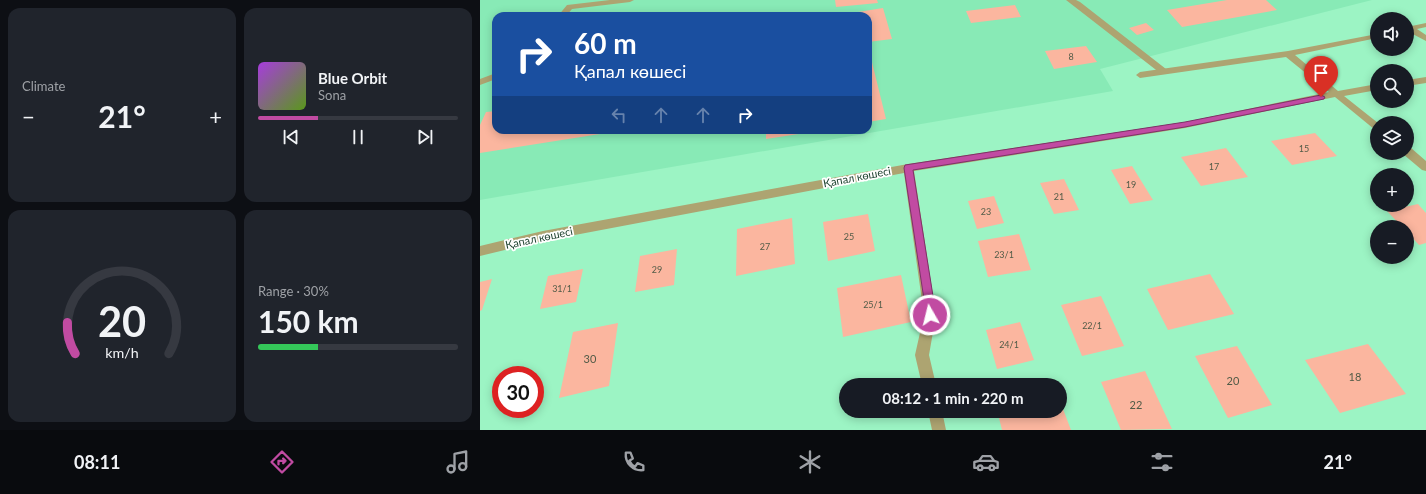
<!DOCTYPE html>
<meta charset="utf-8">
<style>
:root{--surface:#171b24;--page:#20242c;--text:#f1f3f6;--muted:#9ea1a6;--line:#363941;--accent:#c14ba2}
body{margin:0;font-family:Lato,sans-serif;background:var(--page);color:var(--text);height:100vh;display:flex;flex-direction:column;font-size:15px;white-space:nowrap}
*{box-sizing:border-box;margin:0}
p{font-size:13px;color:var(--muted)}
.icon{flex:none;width:22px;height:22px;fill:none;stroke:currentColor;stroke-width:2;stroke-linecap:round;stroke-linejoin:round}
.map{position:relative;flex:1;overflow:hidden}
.panel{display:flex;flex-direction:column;gap:8px;padding:8px;background:#0d0f14;width:480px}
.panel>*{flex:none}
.banner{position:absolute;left:12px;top:12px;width:380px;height:122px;border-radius:12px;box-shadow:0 2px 10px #0003;background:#1a4fa0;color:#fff;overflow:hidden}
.controls{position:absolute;left:890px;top:12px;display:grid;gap:8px}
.controls a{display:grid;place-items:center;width:44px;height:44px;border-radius:50%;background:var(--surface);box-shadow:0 2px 10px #0003;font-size:20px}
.speed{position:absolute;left:12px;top:366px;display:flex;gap:8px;font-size:20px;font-weight:700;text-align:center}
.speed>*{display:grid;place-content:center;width:52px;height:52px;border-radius:50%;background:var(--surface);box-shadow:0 2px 10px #0003;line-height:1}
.speed .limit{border:6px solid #d22;background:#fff;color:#111}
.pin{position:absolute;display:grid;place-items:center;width:34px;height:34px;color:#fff;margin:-41px -17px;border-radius:50% 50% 50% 0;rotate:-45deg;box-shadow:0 0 4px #0007}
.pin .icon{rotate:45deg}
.me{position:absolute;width:44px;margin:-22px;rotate:352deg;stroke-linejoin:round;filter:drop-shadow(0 0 3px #0008)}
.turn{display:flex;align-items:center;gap:14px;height:84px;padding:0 16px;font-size:18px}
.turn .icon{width:52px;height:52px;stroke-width:2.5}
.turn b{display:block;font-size:28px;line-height:34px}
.lanes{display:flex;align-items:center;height:38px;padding:0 16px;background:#0003;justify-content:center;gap:20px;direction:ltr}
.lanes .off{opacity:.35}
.big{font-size:30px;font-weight:700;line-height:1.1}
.panel .card{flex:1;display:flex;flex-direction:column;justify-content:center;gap:6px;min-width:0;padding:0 14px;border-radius:12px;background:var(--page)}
.panel .dial{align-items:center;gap:0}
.dial svg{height:104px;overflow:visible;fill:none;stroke:var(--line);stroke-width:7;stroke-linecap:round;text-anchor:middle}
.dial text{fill:var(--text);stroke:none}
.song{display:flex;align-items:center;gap:12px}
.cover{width:48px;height:48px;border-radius:6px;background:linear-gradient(135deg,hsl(280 70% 55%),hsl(90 70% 35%))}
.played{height:4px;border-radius:2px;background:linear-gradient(90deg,var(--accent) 30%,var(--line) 30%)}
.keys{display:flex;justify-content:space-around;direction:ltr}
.heat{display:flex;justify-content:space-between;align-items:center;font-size:22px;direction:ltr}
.charge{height:6px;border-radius:3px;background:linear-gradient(90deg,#34c759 30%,var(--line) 0)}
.panel .tiles{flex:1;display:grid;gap:8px;grid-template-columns:repeat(2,1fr)}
.trip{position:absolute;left:359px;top:378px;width:228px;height:40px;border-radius:20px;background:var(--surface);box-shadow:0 2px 10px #0003;font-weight:700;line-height:40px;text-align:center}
.tab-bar{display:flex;height:64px;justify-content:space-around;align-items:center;background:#090b0e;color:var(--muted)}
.tab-bar .icon{width:28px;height:28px}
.tab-bar .current{color:var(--accent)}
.tab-bar b{font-size:18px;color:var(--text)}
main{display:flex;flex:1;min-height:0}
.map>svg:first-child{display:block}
.built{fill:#88eab6;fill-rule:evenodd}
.building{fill:#fbb69f}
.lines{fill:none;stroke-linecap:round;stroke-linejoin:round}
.service{fill:#ada471;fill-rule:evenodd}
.minor{fill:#ada471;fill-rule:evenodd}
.route{fill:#c14ba2;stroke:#7d3169}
.labels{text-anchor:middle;stroke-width:3.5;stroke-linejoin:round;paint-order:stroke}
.number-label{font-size:9px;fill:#515b47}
.street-label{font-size:11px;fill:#183d2a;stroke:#fff}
.near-number-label{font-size:11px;fill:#515b47}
</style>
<main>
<section class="panel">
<div class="tiles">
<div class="card"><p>Climate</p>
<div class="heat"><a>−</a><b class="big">21°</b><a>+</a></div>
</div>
<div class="card">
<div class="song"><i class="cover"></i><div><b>Blue Orbit</b><p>Sona</p></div></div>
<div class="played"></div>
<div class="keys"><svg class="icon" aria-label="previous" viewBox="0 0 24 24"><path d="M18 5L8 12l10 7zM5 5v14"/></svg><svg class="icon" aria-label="pause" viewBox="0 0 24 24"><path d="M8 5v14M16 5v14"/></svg><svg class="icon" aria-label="next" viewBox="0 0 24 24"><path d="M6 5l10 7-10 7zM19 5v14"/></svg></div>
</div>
<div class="card dial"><svg viewBox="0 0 100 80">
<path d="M14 69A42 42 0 1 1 86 69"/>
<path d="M14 69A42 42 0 0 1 8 45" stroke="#c14ba2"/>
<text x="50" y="56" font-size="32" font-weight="700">20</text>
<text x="50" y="72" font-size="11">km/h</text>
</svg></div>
<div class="card"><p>Range · 30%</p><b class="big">150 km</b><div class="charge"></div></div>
</div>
</section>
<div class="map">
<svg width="946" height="430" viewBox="0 0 946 430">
<rect width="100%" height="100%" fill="#9cf4c4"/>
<!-- built -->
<path class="built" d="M 0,0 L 892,0 L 620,69 L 633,91 L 0,200 ZM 16,16 L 388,16 L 388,130 L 16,130 Z"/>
<!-- building -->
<path class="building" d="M 355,0 L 397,0 L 398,3 L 356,7 Z
M 747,0 L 786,0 L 797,10 L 702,27 L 687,10 Z
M 535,5 L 541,17 L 491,23 L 486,11 Z
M 403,8 L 412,39 L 388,42 L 388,16 L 353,16 Z
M 666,23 L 674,30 L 657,35 L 649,28 Z
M 388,46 L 406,119 L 388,122 Z
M 606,46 L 617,62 L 574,69 L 565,51 Z
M 16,111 L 16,130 L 139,131 L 0,153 L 0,125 L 6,112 Z
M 286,130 L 337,130 L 338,131 L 286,139 Z
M 835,133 L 857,156 L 812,165 L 791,141 Z
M 746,148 L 768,177 L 721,186 L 701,157 Z
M 652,166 L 673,200 L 650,204 L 631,170 Z
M 584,179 L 599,210 L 574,214 L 560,183 Z
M 514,196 L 524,223 L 497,229 L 488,201 Z
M 938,204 L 946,213 L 946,243 L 939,245 L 927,232 L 927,227 L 922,227 L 907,211 Z
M 388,214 L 395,251 L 348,261 L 343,222 Z
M 312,218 L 315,264 L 256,276 L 257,229 Z
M 539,234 L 551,270 L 508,277 L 498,241 Z
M 197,249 L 194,285 L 155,292 L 160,256 Z
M 103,269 L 96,302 L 60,309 L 68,276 Z
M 730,274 L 754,314 L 688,330 L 667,289 Z
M 421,275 L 431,322 L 363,337 L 357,288 Z
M 12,279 L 2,310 L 0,311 L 0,282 Z
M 621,296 L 644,346 L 602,356 L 581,305 Z
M 540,322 L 554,360 L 517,369 L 506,330 Z
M 138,323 L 129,386 L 79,398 L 93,332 Z
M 888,344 L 926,394 L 860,413 L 825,360 Z
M 757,346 L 792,405 L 748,418 L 715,356 Z
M 665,371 L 692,429 L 641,430 L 621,382 Z
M 580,401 L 591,430 L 522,430 L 519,418 L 546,411 L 580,411 Z"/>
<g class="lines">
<!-- service -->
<path class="service" d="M 130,0 L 154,0 L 150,2 L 92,9 L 86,16 L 78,16 L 87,5 Z
M 586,0 L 596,0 L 600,2 L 686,69 L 687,71 L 686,73 L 680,73 Z
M 16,73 L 16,79 L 0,85 L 0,79 Z"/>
<!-- minor -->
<path class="minor" d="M 946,23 L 946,27 L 937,29 L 946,35 L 946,41 L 927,31 L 927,27 Z
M 897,34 L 897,38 L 815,55 L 858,91 L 897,84 L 897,90 L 864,96 L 898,123 L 897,123 L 897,130 L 894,129 L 855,97 L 705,128 L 434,171 L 456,315 L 449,355 L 456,385 L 442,385 L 435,355 L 444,315 L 424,173 L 63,241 L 0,256 L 0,246 L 63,231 L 428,164 L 705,122 L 849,92 L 806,57 L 660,78 L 656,75 L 660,72 L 808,51 Z
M 946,77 L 946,83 L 927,86 L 927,80 Z
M 927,147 L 931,148 L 946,161 L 946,171 L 942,170 L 923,154 L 927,153 Z
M 448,411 L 462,411 L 466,430 L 452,430 Z"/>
</g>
<!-- route -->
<path class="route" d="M 841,95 L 845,97 L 844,99 L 705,127 L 433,170 L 456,315 L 454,319 L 450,320 L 447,319 L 424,168 L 425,165 L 705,122 Z"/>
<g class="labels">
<!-- number labels -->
<g class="number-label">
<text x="591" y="60">8</text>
<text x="824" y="152">15</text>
<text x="734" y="170">17</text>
<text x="651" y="188">19</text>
<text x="579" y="200">21</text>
<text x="506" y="215">23</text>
<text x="369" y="240">25</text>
<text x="285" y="250">27</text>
<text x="524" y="258">23/1</text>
<text x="177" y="273">29</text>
<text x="82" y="292">31/1</text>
<text x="393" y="308">25/1</text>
<text x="612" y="329">22/1</text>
<text x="529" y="348">24/1</text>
</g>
<!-- street labels -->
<g class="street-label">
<text transform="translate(377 177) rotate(-11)" y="4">Қапал көшесі</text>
<text transform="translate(59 238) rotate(-12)" y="4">Қапал көшесі</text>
</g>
<!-- near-number labels -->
<g class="near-number-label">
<text x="110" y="363">30</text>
<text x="875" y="381">18</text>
<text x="753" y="385">20</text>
<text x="656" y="409">22</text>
</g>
</g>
</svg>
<div class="controls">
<a><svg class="icon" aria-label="sound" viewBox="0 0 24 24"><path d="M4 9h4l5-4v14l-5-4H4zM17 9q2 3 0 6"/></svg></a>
<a><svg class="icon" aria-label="search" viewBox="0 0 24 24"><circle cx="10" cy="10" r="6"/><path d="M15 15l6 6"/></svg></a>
<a><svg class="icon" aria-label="layers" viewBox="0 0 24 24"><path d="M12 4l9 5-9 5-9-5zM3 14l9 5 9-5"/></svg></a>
<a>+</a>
<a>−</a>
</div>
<div class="speed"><div class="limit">30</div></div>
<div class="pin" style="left:841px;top:97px;background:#d93025"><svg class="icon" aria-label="arrive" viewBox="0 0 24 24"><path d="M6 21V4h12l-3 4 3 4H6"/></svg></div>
<svg class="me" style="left:450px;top:315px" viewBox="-20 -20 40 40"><circle r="17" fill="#c14ba2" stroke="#fff" stroke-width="3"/><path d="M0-11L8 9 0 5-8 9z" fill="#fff"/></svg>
<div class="trip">08:12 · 1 min · 220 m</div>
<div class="banner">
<div class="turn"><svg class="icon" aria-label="right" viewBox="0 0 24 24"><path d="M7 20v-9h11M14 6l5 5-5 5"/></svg><div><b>60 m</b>Қапал көшесі</div></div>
<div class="lanes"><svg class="icon off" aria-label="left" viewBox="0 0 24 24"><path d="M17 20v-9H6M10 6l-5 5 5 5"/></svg><svg class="icon off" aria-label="ahead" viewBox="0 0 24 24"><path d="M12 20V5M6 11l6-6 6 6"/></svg><svg class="icon off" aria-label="ahead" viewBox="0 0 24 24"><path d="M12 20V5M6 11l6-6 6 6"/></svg><svg class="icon" aria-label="right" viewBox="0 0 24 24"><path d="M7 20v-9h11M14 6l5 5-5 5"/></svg></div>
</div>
</div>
</main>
<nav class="tab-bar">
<b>08:11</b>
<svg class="icon current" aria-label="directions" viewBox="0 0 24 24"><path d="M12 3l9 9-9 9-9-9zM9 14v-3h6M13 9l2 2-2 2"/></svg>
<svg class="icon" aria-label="music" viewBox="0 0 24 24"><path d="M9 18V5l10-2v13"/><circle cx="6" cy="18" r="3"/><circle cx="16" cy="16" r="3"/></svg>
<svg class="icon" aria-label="phone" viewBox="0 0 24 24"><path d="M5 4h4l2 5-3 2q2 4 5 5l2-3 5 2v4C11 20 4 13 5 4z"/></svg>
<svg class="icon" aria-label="climate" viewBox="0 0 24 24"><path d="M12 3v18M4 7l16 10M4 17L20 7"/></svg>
<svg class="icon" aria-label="car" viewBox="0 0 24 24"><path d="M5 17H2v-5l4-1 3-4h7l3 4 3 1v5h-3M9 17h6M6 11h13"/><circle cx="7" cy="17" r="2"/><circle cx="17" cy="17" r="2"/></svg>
<svg class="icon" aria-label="filters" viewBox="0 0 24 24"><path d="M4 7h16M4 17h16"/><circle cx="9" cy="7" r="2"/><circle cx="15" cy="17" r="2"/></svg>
<b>21°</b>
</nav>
